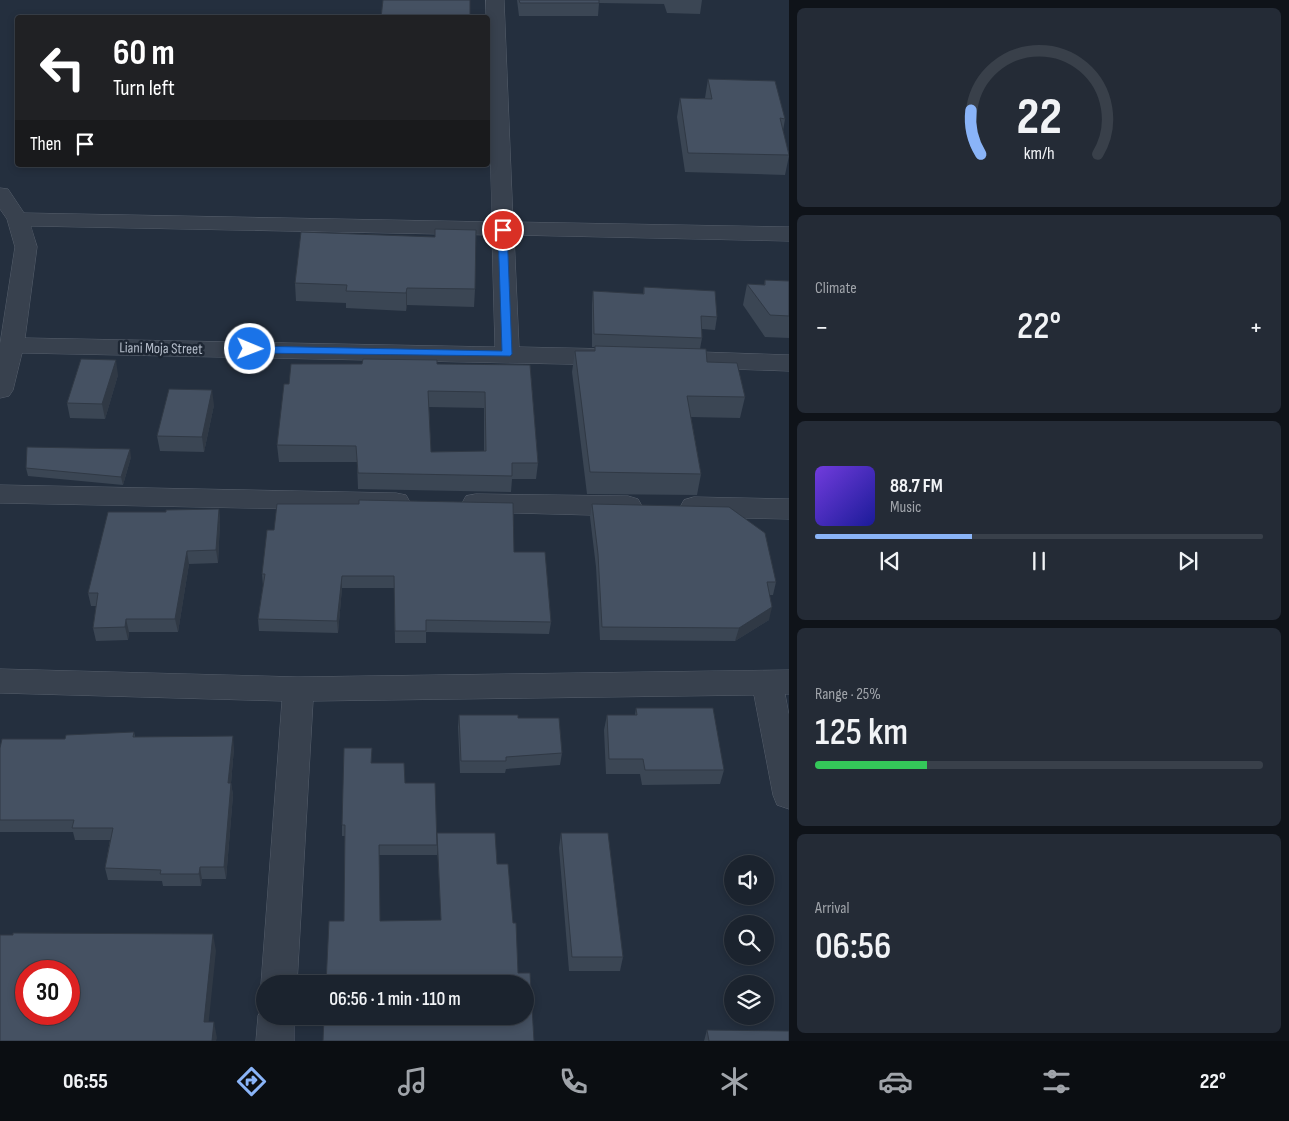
<!DOCTYPE html>
<meta charset="utf-8">
<style>
:root{--surface:#1b232e;--page:#242b36;--text:#f1f3f6;--muted:#a0a4aa;--line:#39404a;--accent:#8ab4f8}
body{margin:0;font-family:"Sofia Sans Condensed",sans-serif;background:var(--page);color:var(--text);height:100vh;display:flex;flex-direction:column;font-size:19px;white-space:nowrap}
*{box-sizing:border-box;margin:0}
p{font-size:16px;color:var(--muted)}
.icon{flex:none;width:28px;height:28px;fill:none;stroke:currentColor;stroke-width:2;stroke-linecap:round;stroke-linejoin:round}
.map{position:relative;flex:1;overflow:hidden}
.panel{display:flex;flex-direction:column;gap:8px;padding:8px;background:#0f1319;width:500px}
.panel>*{flex:none}
.top-card{position:absolute;left:15px;top:15px;width:475px;height:152px;border-radius:5px;box-shadow:0 2px 8px #0003,0 0 0 1px var(--line);background:#202124;color:#fff;overflow:hidden}
.controls{position:absolute;left:724px;top:855px;display:grid;gap:10px}
.controls a{display:grid;place-items:center;width:50px;height:50px;border-radius:50%;background:var(--surface);box-shadow:0 2px 8px #0003,0 0 0 1px var(--line);font-size:25px}
.speed{position:absolute;left:15px;top:960px;display:flex;gap:10px;font-size:25px;font-weight:700;text-align:center}
.speed>*{display:grid;place-content:center;width:65px;height:65px;border-radius:50%;background:var(--surface);box-shadow:0 2px 8px #0003,0 0 0 1px var(--line);line-height:1}
.speed .limit{border:8px solid #d22;background:#fff;color:#111}
.pin{position:absolute;display:grid;place-items:center;width:42px;height:42px;color:#fff;margin:-21px;border:2px solid #fff;border-radius:50%;box-shadow:0 1px 5px #0007}
.me{position:absolute;width:55px;margin:-28px;rotate:91deg;stroke-linejoin:round;filter:drop-shadow(0 0 4px #0008)}
.turn{display:flex;align-items:center;gap:18px;height:105px;padding:0 15px;font-size:22px}
.turn .icon{width:65px;height:65px;stroke-width:2.5}
.turn b{display:block;font-size:35px;line-height:42px}
.then{display:flex;align-items:center;height:48px;padding:0 15px;background:#0003;gap:10px;font-size:19px}
.big{font-size:38px;font-weight:600;line-height:1.1}
.panel .widget{flex:1;display:flex;flex-direction:column;justify-content:center;gap:8px;min-width:0;padding:0 18px;border-radius:8px;background:var(--page)}
.panel .dial{align-items:center;gap:0}
.dial svg{height:130px;overflow:visible;fill:none;stroke:var(--line);stroke-width:7;stroke-linecap:round;text-anchor:middle}
.dial text{fill:var(--text);stroke:none}
.song{display:flex;align-items:center;gap:15px}
.cover{width:60px;height:60px;border-radius:8px;background:linear-gradient(135deg,hsl(260 70% 55%),hsl(240 70% 35%))}
.played{height:5px;border-radius:2px;background:linear-gradient(90deg,var(--accent) 35%,var(--line) 35%)}
.keys{display:flex;justify-content:space-around;direction:ltr}
.heat{display:flex;justify-content:space-between;align-items:center;font-size:28px;direction:ltr}
.charge{height:8px;border-radius:4px;background:linear-gradient(90deg,#34c759 25%,var(--line) 0)}
.trip{position:absolute;left:256px;top:975px;width:278px;height:50px;border-radius:25px;background:var(--surface);box-shadow:0 2px 8px #0003,0 0 0 1px var(--line);font-weight:600;line-height:50px;text-align:center}
.dock{display:flex;height:80px;justify-content:space-around;align-items:center;background:#0b0e12;color:var(--muted)}
.dock .icon{width:35px;height:35px}
.dock .selected{color:var(--accent)}
.dock b{font-size:22px;color:var(--text)}
main{display:flex;flex:1;min-height:0}
.map>svg:first-child{display:block}
.lines{fill:none;stroke-linecap:round;stroke-linejoin:round}
.minor-casing{stroke:#565f6c;stroke-width:1}
.minor{fill:#38414e;fill-rule:evenodd}
.wall{fill:#3b4654;fill-rule:evenodd}
.shaded-wall{fill:#303945}
.building{fill:#455162;stroke:#303945;fill-rule:evenodd}
.route{fill:#1a73e8;stroke:#114b97}
.labels{text-anchor:middle;stroke-width:5;stroke-linejoin:round;paint-order:stroke}
.street-label{font-size:15px;fill:#b4bcc9;stroke:#1d2633}
</style>
<main>
<div class="map">
<svg width="789" height="1041" viewBox="0 0 789 1041">
<rect width="100%" height="100%" fill="#242f3e"/>
<g class="lines">
<defs>
<path id="minor" d="M 486,0 L 504,0 L 513,222 L 789,227 L 789,241 L 514,235 L 519,347 L 613,349 L 622,352 L 625,357 L 622,362 L 613,365 L 22,353 L 13,390 L 9,396 L 0,398 L 0,344 L 15,247 L 7,219 L 0,209 L 0,188 L 8,189 L 24,213 L 492,222 ZM 31,226 L 492,235 L 495,347 L 25,338 L 37,247 Z
M 671,351 L 789,355 L 789,371 L 671,367 L 662,364 L 659,359 L 662,354 Z
M 0,485 L 396,493 L 406,495 L 410,502 L 406,509 L 396,511 L 0,503 Z
M 476,494 L 628,496 L 638,499 L 642,506 L 638,513 L 628,516 L 476,512 L 466,510 L 462,503 L 466,496 Z
M 694,497 L 789,499 L 789,519 L 694,517 L 684,514 L 680,507 L 684,500 Z
M 0,669 L 298,677 L 789,670 L 789,694 L 785,694 L 789,715 L 789,809 L 777,805 L 773,795 L 754,695 L 313,701 L 297,984 L 265,984 L 265,993 L 261,984 L 282,701 L 0,693 Z
M 265,1003 L 265,1016 L 294,1016 L 294,1041 L 256,1041 L 258,1016 Z"/>
</defs>
<!-- minor casing -->
<use href="#minor" class="minor-casing"/>
<!-- minor -->
<use href="#minor" class="minor"/>
</g>
<!-- wall -->
<path class="wall" d="M 517,0 L 702,0 L 700,14 L 667,13 L 664,4 L 599,3 L 598,16 L 519,16 Z
M 708,79 L 785,119 L 783,131 L 789,156 L 785,175 L 685,172 L 677,117 L 680,98 L 705,98 Z
M 765,280 L 789,281 L 789,338 L 765,337 L 743,305 L 747,284 L 764,285 Z
M 295,283 L 475,289 L 474,307 L 407,305 L 406,311 L 346,308 L 346,303 L 296,301 Z
M 644,287 L 717,317 L 715,330 L 702,329 L 702,338 L 700,349 L 707,362 L 745,397 L 740,418 L 691,417 L 701,474 L 697,495 L 587,494 L 572,372 L 575,351 L 594,351 L 595,347 L 592,347 L 592,304 L 593,291 L 643,294 Z
M 362,364 L 437,364 L 530,365 L 538,463 L 536,479 L 512,479 L 511,492 L 358,489 L 357,462 L 279,462 L 277,445 L 289,384 ZM 429,407 L 484,408 L 484,451 L 431,452 Z
M 118,375 L 105,419 L 70,418 L 67,403 Z
M 214,405 L 204,452 L 160,451 L 157,436 Z
M 131,457 L 123,485 L 28,476 L 26,468 Z
M 592,504 L 776,582 L 773,595 L 770,595 L 769,620 L 735,641 L 600,640 L 596,567 L 590,517 Z
M 219,509 L 220,522 L 218,563 L 189,564 L 178,632 L 129,632 L 128,640 L 96,641 L 93,628 L 96,606 L 91,606 L 88,593 L 166,512 Z
M 514,552 L 551,622 L 549,634 L 426,632 L 426,643 L 395,643 L 394,588 L 342,588 L 338,633 L 259,631 L 258,619 L 263,586 L 262,574 Z
M 636,708 L 724,770 L 720,784 L 642,785 L 640,774 L 606,774 L 604,730 L 607,715 L 635,715 Z
M 459,715 L 518,718 L 562,753 L 560,765 L 506,769 L 505,773 L 460,773 L 458,727 Z
M 134,732 L 135,737 L 234,748 L 231,783 L 233,795 L 226,879 L 202,879 L 201,886 L 163,886 L 162,881 L 108,880 L 105,868 L 110,840 L 75,840 L 73,832 L 0,832 L 0,748 L 65,739 Z
M 405,783 L 437,845 L 437,855 L 379,855 L 380,921 L 441,920 L 437,843 L 437,833 L 497,864 L 513,923 L 518,973 L 534,1041 L 344,921 L 345,836 L 342,836 L 342,825 Z
M 561,833 L 623,957 L 620,971 L 569,971 L 559,848 Z
M 707,1030 L 789,1041 L 704,1041 Z"/>
<!-- shaded-wall -->
<path class="shaded-wall" d="M 407,288 L 407,305 L 406,311 L 406,293 Z
M 116,360 L 118,375 L 105,419 L 102,404 Z
M 212,390 L 214,405 L 204,452 L 202,437 Z
M 130,449 L 131,457 L 123,485 L 121,477 Z
M 219,509 L 220,522 L 218,563 L 216,550 Z
M 187,551 L 189,564 L 178,632 L 175,619 Z
M 342,576 L 342,588 L 338,633 L 337,621 Z
M 772,607 L 769,620 L 735,641 L 739,628 Z
M 126,619 L 129,632 L 128,640 L 125,627 Z
M 233,736 L 234,748 L 230,795 L 228,783 Z
M 231,783 L 233,795 L 226,879 L 224,867 Z
M 200,867 L 202,879 L 201,886 L 199,874 Z
M 213,934 L 216,951 L 207,1038 L 204,1022 Z
M 214,1022 L 217,1038 L 216,1041 L 212,1041 Z"/>
<!-- building -->
<path class="building" d="M 383,0 L 470,0 L 470,18 L 381,18 Z
M 519,0 L 599,0 L 599,3 L 520,3 Z
M 708,79 L 775,81 L 785,119 L 780,118 L 789,155 L 688,153 L 680,98 L 712,99 Z
M 435,229 L 476,230 L 475,289 L 407,288 L 406,293 L 346,291 L 347,285 L 295,283 L 301,232 L 435,237 Z
M 765,280 L 789,281 L 789,316 L 770,315 L 747,284 L 765,285 Z
M 644,287 L 715,291 L 717,317 L 701,316 L 702,338 L 594,334 L 593,291 L 644,294 Z
M 595,346 L 706,349 L 707,362 L 737,363 L 745,397 L 687,396 L 701,474 L 590,472 L 575,351 L 595,351 Z
M 81,359 L 116,360 L 102,404 L 67,403 Z
M 363,359 L 437,360 L 437,364 L 530,365 L 538,463 L 512,463 L 512,476 L 358,473 L 356,446 L 277,445 L 284,384 L 289,384 L 291,364 L 362,364 ZM 428,391 L 485,392 L 486,451 L 431,452 Z
M 169,389 L 212,390 L 202,437 L 157,436 Z
M 27,447 L 130,449 L 121,477 L 26,468 Z
M 359,500 L 513,503 L 514,552 L 545,552 L 551,622 L 426,620 L 426,631 L 395,631 L 394,576 L 342,576 L 337,621 L 258,619 L 265,574 L 262,574 L 267,530 L 274,530 L 277,504 L 359,504 Z
M 592,504 L 729,507 L 765,533 L 776,582 L 767,582 L 772,607 L 739,628 L 602,627 L 598,554 Z
M 219,509 L 216,550 L 187,551 L 175,619 L 126,619 L 125,627 L 93,628 L 98,593 L 88,593 L 108,512 L 166,512 L 166,510 Z
M 636,708 L 713,708 L 724,770 L 645,770 L 643,759 L 609,759 L 607,715 L 637,715 Z
M 459,715 L 518,715 L 518,718 L 559,718 L 562,753 L 506,757 L 506,761 L 461,761 Z
M 134,732 L 133,737 L 233,736 L 228,783 L 231,783 L 224,867 L 200,867 L 199,874 L 160,874 L 161,870 L 105,868 L 113,828 L 72,828 L 74,820 L 0,820 L 0,748 L 2,739 L 65,739 L 66,735 Z
M 344,748 L 372,748 L 371,763 L 404,763 L 405,783 L 435,783 L 437,845 L 379,845 L 380,921 L 441,920 L 437,833 L 495,833 L 497,864 L 508,864 L 513,923 L 516,923 L 518,973 L 530,973 L 534,1041 L 323,1041 L 324,1016 L 525,1016 L 525,984 L 326,984 L 329,921 L 344,921 L 345,825 L 342,825 Z
M 561,833 L 608,833 L 623,957 L 572,957 Z
M 13,933 L 213,934 L 204,1022 L 214,1022 L 212,1041 L 0,1041 L 0,935 L 13,935 ZM 26,971 L 69,971 L 69,1014 L 26,1014 Z
M 707,1030 L 789,1031 L 789,1041 L 709,1041 Z"/>
<!-- route -->
<path class="route" d="M 503,227 L 507,230 L 512,354 L 510,356 L 250,353 L 245,349 L 250,346 L 502,351 L 498,230 Z"/>
<g class="labels">
<!-- street labels -->
<g class="street-label">
<text transform="translate(161 348) rotate(1)" y="5">Liani Moja Street</text>
</g>
</g>
</svg>
<div class="controls">
<a><svg class="icon" aria-label="sound" viewBox="0 0 24 24"><path d="M4 9h4l5-4v14l-5-4H4zM17 9q2 3 0 6"/></svg></a>
<a><svg class="icon" aria-label="search" viewBox="0 0 24 24"><circle cx="10" cy="10" r="6"/><path d="M15 15l6 6"/></svg></a>
<a><svg class="icon" aria-label="layers" viewBox="0 0 24 24"><path d="M12 4l9 5-9 5-9-5zM3 14l9 5 9-5"/></svg></a>
</div>
<div class="speed"><div class="limit">30</div></div>
<div class="pin" style="left:503px;top:230px;background:#d93025"><svg class="icon" aria-label="arrive" viewBox="0 0 24 24"><path d="M6 21V4h12l-3 4 3 4H6"/></svg></div>
<svg class="me" style="left:250px;top:349px" viewBox="-20 -20 40 40"><circle r="17" fill="#1a73e8" stroke="#fff" stroke-width="3"/><path d="M0-11L8 9 0 5-8 9z" fill="#fff"/></svg>
<div class="trip">06:56 · 1 min · 110 m</div>
<div class="top-card">
<div class="turn"><svg class="icon" aria-label="left" viewBox="0 0 24 24"><path d="M17 20v-9H6M10 6l-5 5 5 5"/></svg><div><b>60 m</b>Turn left</div></div>
<div class="then">Then<svg class="icon" aria-label="arrive" viewBox="0 0 24 24"><path d="M6 21V4h12l-3 4 3 4H6"/></svg></div>
</div>
</div>
<section class="panel">
<div class="widget dial"><svg viewBox="0 0 100 80">
<path d="M14 69A42 42 0 1 1 86 69"/>
<path d="M14 69A42 42 0 0 1 8 42" stroke="#8ab4f8"/>
<text x="50" y="56" font-size="32" font-weight="700">22</text>
<text x="50" y="72" font-size="11">km/h</text>
</svg></div>
<div class="widget"><p>Climate</p>
<div class="heat"><a>−</a><b class="big">22°</b><a>+</a></div>
</div>
<div class="widget">
<div class="song"><i class="cover"></i><div><b>88.7 FM</b><p>Music</p></div></div>
<div class="played"></div>
<div class="keys"><svg class="icon" aria-label="previous" viewBox="0 0 24 24"><path d="M18 5L8 12l10 7zM5 5v14"/></svg><svg class="icon" aria-label="pause" viewBox="0 0 24 24"><path d="M8 5v14M16 5v14"/></svg><svg class="icon" aria-label="next" viewBox="0 0 24 24"><path d="M6 5l10 7-10 7zM19 5v14"/></svg></div>
</div>
<div class="widget"><p>Range · 25%</p><b class="big">125 km</b><div class="charge"></div></div>
<div class="widget"><p>Arrival</p><b class="big">06:56</b></div>
</section>
</main>
<nav class="dock">
<b>06:55</b>
<svg class="icon selected" aria-label="directions" viewBox="0 0 24 24"><path d="M12 3l9 9-9 9-9-9zM9 14v-3h6M13 9l2 2-2 2"/></svg>
<svg class="icon" aria-label="music" viewBox="0 0 24 24"><path d="M9 18V5l10-2v13"/><circle cx="6" cy="18" r="3"/><circle cx="16" cy="16" r="3"/></svg>
<svg class="icon" aria-label="phone" viewBox="0 0 24 24"><path d="M5 4h4l2 5-3 2q2 4 5 5l2-3 5 2v4C11 20 4 13 5 4z"/></svg>
<svg class="icon" aria-label="climate" viewBox="0 0 24 24"><path d="M12 3v18M4 7l16 10M4 17L20 7"/></svg>
<svg class="icon" aria-label="car" viewBox="0 0 24 24"><path d="M5 17H2v-5l4-1 3-4h7l3 4 3 1v5h-3M9 17h6M6 11h13"/><circle cx="7" cy="17" r="2"/><circle cx="17" cy="17" r="2"/></svg>
<svg class="icon" aria-label="filters" viewBox="0 0 24 24"><path d="M4 7h16M4 17h16"/><circle cx="9" cy="7" r="2"/><circle cx="15" cy="17" r="2"/></svg>
<b>22°</b>
</nav>
